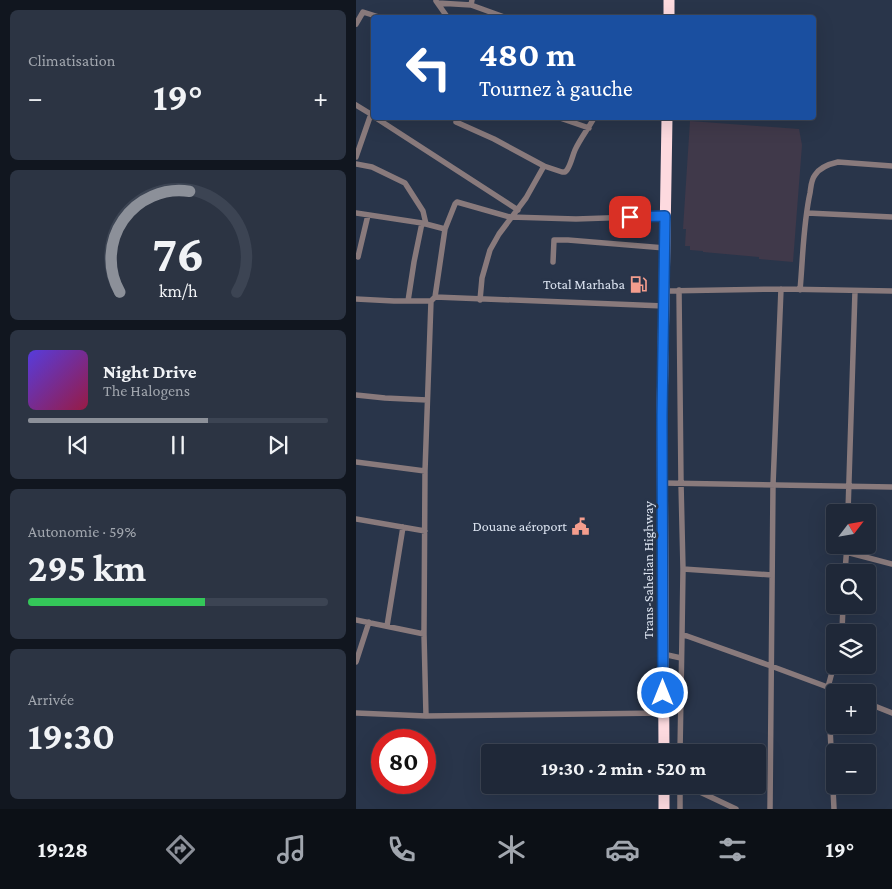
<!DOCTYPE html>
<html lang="fr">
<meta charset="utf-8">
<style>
:root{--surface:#1f2838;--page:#2c3443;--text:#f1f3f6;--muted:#a1a6ae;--line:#3c4453;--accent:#8c9099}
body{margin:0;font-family:"Crimson Pro",serif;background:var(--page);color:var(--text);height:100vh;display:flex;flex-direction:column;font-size:19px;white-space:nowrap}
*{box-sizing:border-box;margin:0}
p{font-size:16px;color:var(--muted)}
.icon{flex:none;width:28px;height:28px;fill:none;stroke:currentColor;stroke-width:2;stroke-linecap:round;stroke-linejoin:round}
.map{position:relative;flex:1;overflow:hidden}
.drawer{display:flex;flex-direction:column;gap:10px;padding:10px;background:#11161f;width:356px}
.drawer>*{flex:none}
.guide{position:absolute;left:15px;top:15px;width:445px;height:105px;border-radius:5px;box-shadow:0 5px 20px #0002,0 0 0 1px var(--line);background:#1a4fa0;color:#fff;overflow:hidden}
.needle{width:32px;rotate:59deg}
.tools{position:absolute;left:470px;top:504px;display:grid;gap:10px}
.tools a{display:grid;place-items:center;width:50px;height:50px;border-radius:5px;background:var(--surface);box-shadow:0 5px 20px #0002,0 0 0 1px var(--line);font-size:25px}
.speed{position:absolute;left:15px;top:729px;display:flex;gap:10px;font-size:25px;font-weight:700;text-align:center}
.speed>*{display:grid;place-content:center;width:65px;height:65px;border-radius:50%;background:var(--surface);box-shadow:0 5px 20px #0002,0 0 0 1px var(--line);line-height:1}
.speed .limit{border:8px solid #d22;background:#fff;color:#111}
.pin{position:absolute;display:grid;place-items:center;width:42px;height:42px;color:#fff;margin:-21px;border-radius:10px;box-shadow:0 2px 8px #0006}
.me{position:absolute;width:55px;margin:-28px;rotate:0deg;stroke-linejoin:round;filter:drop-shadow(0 0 4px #0008)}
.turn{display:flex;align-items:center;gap:18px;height:105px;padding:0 25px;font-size:22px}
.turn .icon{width:65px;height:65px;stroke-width:2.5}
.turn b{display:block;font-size:35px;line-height:42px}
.big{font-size:38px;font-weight:700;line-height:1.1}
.drawer .tile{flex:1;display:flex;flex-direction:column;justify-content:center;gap:8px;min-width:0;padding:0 18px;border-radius:8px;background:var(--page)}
.drawer .dial{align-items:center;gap:0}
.dial svg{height:130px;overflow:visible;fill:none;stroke:var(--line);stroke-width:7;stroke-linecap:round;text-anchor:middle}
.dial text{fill:var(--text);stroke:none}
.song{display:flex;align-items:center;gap:15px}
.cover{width:60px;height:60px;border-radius:8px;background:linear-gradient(135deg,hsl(250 70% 55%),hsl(340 70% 35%))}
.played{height:5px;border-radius:2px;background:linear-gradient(90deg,var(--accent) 60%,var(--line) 60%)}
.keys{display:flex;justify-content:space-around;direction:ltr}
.heat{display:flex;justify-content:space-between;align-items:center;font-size:28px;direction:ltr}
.charge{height:8px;border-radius:4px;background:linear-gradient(90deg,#34c759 59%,var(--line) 0)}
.trip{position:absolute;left:125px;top:744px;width:285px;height:50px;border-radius:5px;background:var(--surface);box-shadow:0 5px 20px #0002,0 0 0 1px var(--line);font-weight:700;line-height:50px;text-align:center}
.tab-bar{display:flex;height:80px;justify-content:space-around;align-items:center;background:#0c1016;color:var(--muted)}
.tab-bar .icon{width:35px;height:35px}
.tab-bar .current{color:var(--accent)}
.tab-bar b{font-size:22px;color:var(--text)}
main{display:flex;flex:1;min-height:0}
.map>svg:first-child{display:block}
.industrial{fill:#40394a}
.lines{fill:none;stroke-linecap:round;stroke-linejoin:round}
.street{stroke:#897a7c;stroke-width:5.5}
.highway{stroke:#fddadf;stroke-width:11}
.route-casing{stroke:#114b97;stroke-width:12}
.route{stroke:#1a73e8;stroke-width:9}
.labels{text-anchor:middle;stroke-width:5;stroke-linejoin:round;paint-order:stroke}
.poi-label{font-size:14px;fill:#dce4f1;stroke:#29354a;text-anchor:end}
.street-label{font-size:14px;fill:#dce4f1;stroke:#29354a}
</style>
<main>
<section class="drawer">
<div class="tile"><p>Climatisation</p>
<div class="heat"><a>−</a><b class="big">19°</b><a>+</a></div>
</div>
<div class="tile dial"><svg viewBox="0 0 100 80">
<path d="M14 69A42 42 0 1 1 86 69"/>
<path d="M14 69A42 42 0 0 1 57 7" stroke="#8c9099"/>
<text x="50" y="56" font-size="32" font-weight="700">76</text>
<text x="50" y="72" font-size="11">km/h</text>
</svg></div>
<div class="tile">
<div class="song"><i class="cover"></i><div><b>Night Drive</b><p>The Halogens</p></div></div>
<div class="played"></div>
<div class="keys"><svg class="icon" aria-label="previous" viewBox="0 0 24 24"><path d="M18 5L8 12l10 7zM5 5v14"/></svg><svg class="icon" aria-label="pause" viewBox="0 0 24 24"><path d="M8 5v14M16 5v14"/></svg><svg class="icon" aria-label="next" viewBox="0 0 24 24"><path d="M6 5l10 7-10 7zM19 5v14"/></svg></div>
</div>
<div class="tile"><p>Autonomie · 59%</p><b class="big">295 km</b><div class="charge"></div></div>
<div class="tile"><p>Arrivée</p><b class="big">19:30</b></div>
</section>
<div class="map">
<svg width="536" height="809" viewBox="0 0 536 809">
<rect width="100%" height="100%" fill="#29354a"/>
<!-- industrial -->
<path class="industrial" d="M 334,121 L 443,129 L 446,145 L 437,262 L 403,259 L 403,257 L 347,252 L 347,251 L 334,250 L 334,246 L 329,246 L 330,229 L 327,229 Z"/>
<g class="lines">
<!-- street -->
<path class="street" d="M 80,1 L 92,18
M 82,3 L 115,5 L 116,0
M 115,5 L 151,18
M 0,24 L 7,12 L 26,18
M 0,105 L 18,116
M 20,118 L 162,210
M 204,118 L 233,128
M 100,122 L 138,139 L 188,166 L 170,198 L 143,234 L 134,250 L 126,278 L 124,300
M 0,157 L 15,114
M 0,164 L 16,167 L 49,183 L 67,211 L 70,224
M 188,166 L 206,172 L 209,172 L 211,170 C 215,164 216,157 219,150 C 224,139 232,129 238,118
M 0,213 L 66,223 L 89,229 L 79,297
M 451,213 L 536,217
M 89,229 L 99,204 L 101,202 L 154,217 L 220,219 L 309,216
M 2,257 L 12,215
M 197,262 L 198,240 L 212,240 L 309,248
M 323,290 L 325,483 L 327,569 L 326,635
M 444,290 C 447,258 447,225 454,193 C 455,187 455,180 459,175 C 464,167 473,164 482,162 L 536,166
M 308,291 L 425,289 L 536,291
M 0,299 L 38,301 L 75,301 L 79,297 L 308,306
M 52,301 L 58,262 L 66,223
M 75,301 L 69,471 L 68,634 L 70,716 L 307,713
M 0,395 L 29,398 L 71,400
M 0,462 L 69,471
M 306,483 L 536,487
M 492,512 L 499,291
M 0,519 L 69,531
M 490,552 L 536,564
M 327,569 L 416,575
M 489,572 L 491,545
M 0,620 L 68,634
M 31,626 L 47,527
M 486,632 L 487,605
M 307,654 L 325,658
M 0,662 L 13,622
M 511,703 L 536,713
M 0,713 L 70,716
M 324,752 L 326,635 L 331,636 L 415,666 L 485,692
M 324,785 L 324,789 L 344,792 L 380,809
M 324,809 L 324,789
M 414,809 L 417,485 L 425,289
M 478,809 L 472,687 L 479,661"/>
<!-- highway -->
<path class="highway" d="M 313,18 L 313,0
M 308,752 L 306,416 L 311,118
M 308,785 L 308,809"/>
</g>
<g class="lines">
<defs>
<path id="route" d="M 274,217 L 309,216 L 306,416 L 307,693"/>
</defs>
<!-- route casing -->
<use href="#route" class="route-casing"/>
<!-- route -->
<use href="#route" class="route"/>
</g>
<!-- icons -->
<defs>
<symbol id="fuel-bare" viewBox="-9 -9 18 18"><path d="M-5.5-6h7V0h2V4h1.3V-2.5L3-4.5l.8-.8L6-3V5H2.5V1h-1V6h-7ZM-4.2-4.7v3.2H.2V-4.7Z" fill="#f49d8d" stroke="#29354a" stroke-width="2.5" paint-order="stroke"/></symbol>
<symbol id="civic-bare" viewBox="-9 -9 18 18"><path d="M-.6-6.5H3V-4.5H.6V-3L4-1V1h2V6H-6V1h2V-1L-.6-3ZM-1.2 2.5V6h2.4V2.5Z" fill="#f49d8d" stroke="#29354a" stroke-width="2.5" paint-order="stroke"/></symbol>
</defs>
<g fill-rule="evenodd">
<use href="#fuel-bare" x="270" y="272" width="25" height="25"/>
<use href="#civic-bare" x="212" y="514" width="25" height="25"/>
</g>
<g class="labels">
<!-- poi labels -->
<g class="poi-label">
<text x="269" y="289">Total Marhaba</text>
<text x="211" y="531">Douane aéroport</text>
</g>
<!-- street labels -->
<g class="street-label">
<text transform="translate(292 570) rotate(-90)" y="5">Trans-Sahelian Highway</text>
</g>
</g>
</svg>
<div class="tools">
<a><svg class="needle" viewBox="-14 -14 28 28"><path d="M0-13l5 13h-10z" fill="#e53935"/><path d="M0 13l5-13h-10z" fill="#a1a6ae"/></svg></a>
<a><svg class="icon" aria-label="search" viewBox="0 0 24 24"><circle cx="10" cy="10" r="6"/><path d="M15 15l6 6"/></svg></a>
<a><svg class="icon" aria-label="layers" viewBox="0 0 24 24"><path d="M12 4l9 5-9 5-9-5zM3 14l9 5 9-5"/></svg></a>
<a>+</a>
<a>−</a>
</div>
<div class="speed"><div class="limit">80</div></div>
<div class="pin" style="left:274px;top:217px;background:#d93025"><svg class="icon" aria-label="arrive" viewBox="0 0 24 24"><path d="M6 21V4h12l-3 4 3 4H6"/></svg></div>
<svg class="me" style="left:307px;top:693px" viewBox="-20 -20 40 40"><circle r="17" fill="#1a73e8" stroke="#fff" stroke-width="3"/><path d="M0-11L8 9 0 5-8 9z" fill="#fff"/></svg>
<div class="trip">19:30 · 2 min · 520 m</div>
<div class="guide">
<div class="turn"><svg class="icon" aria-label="left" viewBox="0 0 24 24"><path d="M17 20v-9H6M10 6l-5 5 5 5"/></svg><div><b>480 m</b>Tournez à gauche</div></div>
</div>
</div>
</main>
<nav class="tab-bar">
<b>19:28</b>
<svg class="icon current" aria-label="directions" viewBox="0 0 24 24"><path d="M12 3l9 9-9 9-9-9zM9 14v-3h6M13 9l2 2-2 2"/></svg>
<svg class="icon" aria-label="music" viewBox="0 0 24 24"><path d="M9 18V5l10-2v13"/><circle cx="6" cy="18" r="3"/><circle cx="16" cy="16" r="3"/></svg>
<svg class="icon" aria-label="phone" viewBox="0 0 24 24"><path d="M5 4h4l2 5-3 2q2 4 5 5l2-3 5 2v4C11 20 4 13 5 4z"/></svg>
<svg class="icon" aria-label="climate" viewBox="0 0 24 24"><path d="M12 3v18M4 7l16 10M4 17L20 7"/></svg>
<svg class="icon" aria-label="car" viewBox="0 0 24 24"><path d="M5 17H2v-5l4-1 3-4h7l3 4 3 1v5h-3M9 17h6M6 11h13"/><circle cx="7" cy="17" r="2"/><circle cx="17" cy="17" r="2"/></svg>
<svg class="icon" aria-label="filters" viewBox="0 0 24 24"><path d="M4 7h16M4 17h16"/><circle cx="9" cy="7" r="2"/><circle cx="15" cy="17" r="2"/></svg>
<b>19°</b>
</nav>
